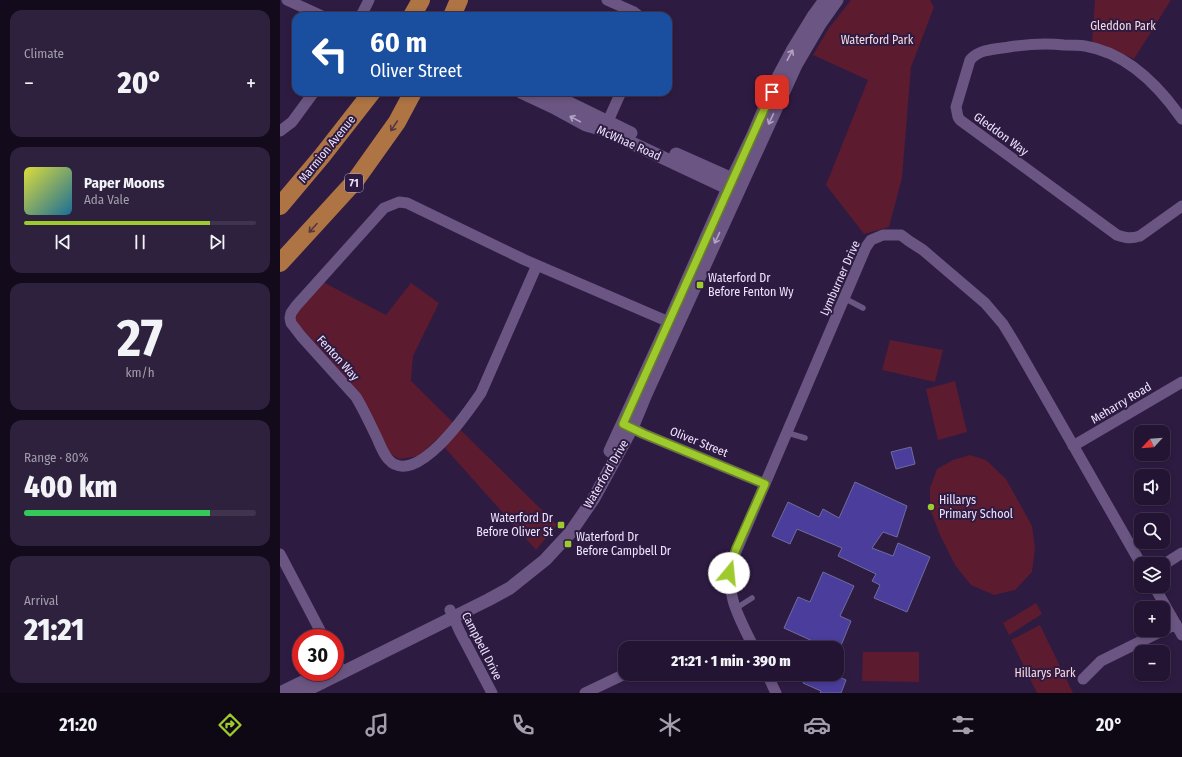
<!DOCTYPE html>
<meta charset="utf-8">
<style>
:root{--surface:#221432;--page:#2e213e;--text:#f1f3f6;--muted:#a29eac;--line:#3f334d;--accent:#9eca2e}
body{margin:0;font-family:"Fira Sans Condensed",sans-serif;background:var(--page);color:var(--text);height:100vh;display:flex;flex-direction:column;font-size:15px;white-space:nowrap}
*{box-sizing:border-box;margin:0}
p{font-size:13px;color:var(--muted)}
.icon{flex:none;width:22px;height:22px;fill:none;stroke:currentColor;stroke-width:2;stroke-linecap:round;stroke-linejoin:round}
.map{position:relative;flex:1;overflow:hidden}
.side{display:flex;flex-direction:column;gap:10px;padding:10px;background:#130b1c;width:280px}
.side>*{flex:none}
.guide{position:absolute;left:12px;top:12px;width:380px;height:84px;border-radius:12px;box-shadow:0 2px 6px #0003,0 0 0 1px var(--line);background:#1a4fa0;color:#fff;overflow:hidden}
.needle{width:26px;rotate:244deg}
.fabs{position:absolute;left:854px;top:425px;display:grid;gap:8px}
.fabs a{display:grid;place-items:center;width:36px;height:36px;border-radius:8px;background:var(--surface);box-shadow:0 2px 6px #0003,0 0 0 1px var(--line);font-size:20px}
.speed{position:absolute;left:12px;top:629px;display:flex;gap:8px;font-size:20px;font-weight:700;text-align:center}
.speed>*{display:grid;place-content:center;width:52px;height:52px;border-radius:50%;background:var(--surface);box-shadow:0 2px 6px #0003,0 0 0 1px var(--line);line-height:1}
.speed .limit{border:6px solid #d22;background:#fff;color:#111}
.pin{position:absolute;display:grid;place-items:center;width:34px;height:34px;color:#fff;margin:-17px;border-radius:8px;box-shadow:0 2px 6px #0006}
.me{position:absolute;width:44px;margin:-22px;rotate:17deg;stroke-linejoin:round;filter:drop-shadow(0 0 3px #0008)}
.turn{display:flex;align-items:center;gap:14px;height:84px;padding:0 12px;font-size:18px}
.turn .icon{width:52px;height:52px;stroke-width:2.5}
.turn b{display:block;font-size:28px;line-height:34px}
.big{font-size:30px;font-weight:800;line-height:1.1}
.side .card{flex:1;display:flex;flex-direction:column;justify-content:center;gap:6px;min-width:0;padding:0 14px;border-radius:12px;background:var(--page)}
.side .dial{align-items:center;gap:0}
.dial b{font-size:52px;line-height:1}
.song{display:flex;align-items:center;gap:12px}
.cover{width:48px;height:48px;border-radius:6px;background:linear-gradient(135deg,hsl(60 70% 55%),hsl(200 70% 35%))}
.played{height:4px;border-radius:2px;background:linear-gradient(90deg,var(--accent) 80%,var(--line) 80%)}
.keys{display:flex;justify-content:space-around;direction:ltr}
.heat{display:flex;justify-content:space-between;align-items:center;font-size:22px;direction:ltr}
.charge{height:6px;border-radius:3px;background:linear-gradient(90deg,#34c759 80%,var(--line) 0)}
.trip{position:absolute;left:338px;top:641px;width:226px;height:40px;border-radius:12px;background:var(--surface);box-shadow:0 2px 6px #0003,0 0 0 1px var(--line);font-weight:800;line-height:40px;text-align:center}
.tabs{display:flex;height:64px;justify-content:space-around;align-items:center;background:#0e0814;color:var(--muted)}
.tabs .icon{width:28px;height:28px}
.tabs .current{color:var(--accent)}
.tabs b{font-size:18px;color:var(--text)}
main{display:flex;flex:1;min-height:0}
.map>svg:first-child{display:block}
.green{fill:#5c1b2f}
.building{fill:#4a3d9b;stroke:#6e6d9d}
.lines{fill:none;stroke-linecap:round;stroke-linejoin:round}
.service{stroke:#6b5683;stroke-width:5.5}
.minor{stroke:#6b5683;stroke-width:11}
.tertiary{stroke:#6b5683;stroke-width:13}
.trunk{stroke:#ae7443;stroke-width:18}
.oneway{stroke:#b3a4c6}
.oneway2{stroke:#543642}
.route-casing{stroke:#67831e;stroke-width:10}
.route{stroke:#9eca2e;stroke-width:7}
.poi-dot{fill:#9eca2e;stroke:#2e1b42;stroke-width:1.5}
.labels{text-anchor:middle;stroke-width:4;stroke-linejoin:round;paint-order:stroke}
.shield{fill:#2e1b42;stroke:#b4a7c5;stroke-width:1}
.shield-label{font-size:11px;font-weight:bold;fill:#eee3fd}
.park-label{font-size:12px;fill:#f8d9df;stroke:#2e1b42}
.street-label{font-size:12px;fill:#eee3fd;stroke:#2e1b42}
.poi-label{font-size:12px;fill:#eee3fd;stroke:#2e1b42;text-anchor:start}
</style>
<main>
<section class="side">
<div class="card"><p>Climate</p>
<div class="heat"><a>−</a><b class="big">20°</b><a>+</a></div>
</div>
<div class="card">
<div class="song"><i class="cover"></i><div><b>Paper Moons</b><p>Ada Vale</p></div></div>
<div class="played"></div>
<div class="keys"><svg class="icon" aria-label="previous" viewBox="0 0 24 24"><path d="M18 5L8 12l10 7zM5 5v14"/></svg><svg class="icon" aria-label="pause" viewBox="0 0 24 24"><path d="M8 5v14M16 5v14"/></svg><svg class="icon" aria-label="next" viewBox="0 0 24 24"><path d="M6 5l10 7-10 7zM19 5v14"/></svg></div>
</div>
<div class="card dial"><b>27</b><p>km/h</p></div>
<div class="card"><p>Range · 80%</p><b class="big">400 km</b><div class="charge"></div></div>
<div class="card"><p>Arrival</p><b class="big">21:21</b></div>
</section>
<div class="map">
<svg width="902" height="693" viewBox="0 0 902 693">
<rect width="100%" height="100%" fill="#2e1b42"/>
<!-- green -->
<path class="green" d="M 571,0 L 650,0 L 654,7 L 631,67 L 622,178 L 609,227 L 584,234 L 546,185 L 588,80 L 533,55 L 549,28 Z
M 815,0 L 891,0 L 854,59 L 833,49 L 812,43 Z
M 39,280 L 106,315 L 131,283 L 159,303 L 133,356 L 131,381 L 277,525 L 256,550 L 157,439 L 140,456 L 119,459 L 101,448 L 79,392 L 28,335 L 10,318 Z
M 610,340 L 663,350 L 655,382 L 602,370 Z
M 675,381 L 687,432 L 658,440 L 646,389 Z
M 690,455 L 706,460 L 726,479 L 752,526 L 755,548 L 752,572 L 735,590 L 714,595 L 691,585 L 675,565 L 660,535 L 650,509 L 650,488 L 657,469 L 673,460 Z
M 756,603 L 762,614 L 729,635 L 723,623 Z
M 760,625 L 793,693 L 757,693 L 731,640 Z
M 583,652 L 639,652 L 639,682 L 582,681 Z"/>
<!-- building -->
<path class="building" d="M 631,447 L 635,464 L 616,469 L 611,452 Z
M 575,482 L 627,506 L 617,537 L 603,532 L 592,548 L 613,556 L 618,543 L 650,557 L 627,612 L 594,598 L 600,585 L 592,581 L 596,574 L 558,556 L 562,548 L 517,529 L 510,544 L 492,536 L 508,502 L 539,517 L 543,509 L 559,518 Z
M 543,572 L 574,586 L 560,616 L 571,621 L 560,648 L 548,648 L 504,628 L 518,597 L 530,602 Z
M 527,674 L 553,674 L 566,680 L 561,693 L 540,693 L 541,691 L 523,683 Z"/>
<g class="lines">
<!-- service -->
<path class="service" d="M 564,298 L 583,308
M 508,433 L 525,438
M 455,609 L 472,598"/>
<!-- minor -->
<path class="minor" d="M 7,0 L 42,16
M 327,0 L 354,12 L 359,16
M 81,16 L 89,0
M 902,119 C 879,86 848,53 805,46 C 798,45 791,45 784,45 C 764,43 749,44 729,47 C 716,49 699,49 690,60 L 676,107 L 678,117 L 680,120 L 837,235 C 846,238 851,239 860,236 L 902,206
M 324,130 L 341,92
M 0,131 L 12,122 L 34,92
M 257,265 L 201,393 C 188,412 135,490 108,459 C 103,453 100,445 97,438 C 90,424 84,410 76,397 L 21,336 L 11,323 L 10,318 L 11,313 L 16,306 L 104,208 L 119,202 L 127,203 L 245,260 L 396,325
M 346,425 L 364,434 L 485,484
M 793,446 L 902,382
M 0,554 L 44,638
M 883,565 L 902,553
M 874,586 L 902,635
M 170,610 L 180,632 L 212,693
M 474,648 C 460,619 444,594 452,561 L 586,247 L 591,240 L 603,235 L 621,235 L 629,241 L 643,250 L 705,303 L 723,324 L 734,342 L 861,564
M 55,658 L 62,673
M 487,674 L 496,693
M 803,679 L 821,661 L 896,624
M 305,693 L 345,674"/>
<!-- tertiary -->
<path class="tertiary" d="M 241,92 L 273,107 L 306,125 L 324,130 L 456,192
M 267,92 L 351,133
M 396,154 L 459,182
M 330,451 L 389,322 L 452,179 L 473,135 L 497,79 L 512,51 L 534,15 L 545,0
M 0,693 L 43,672
M 21,693 L 208,600 L 230,588 L 265,560 L 290,533 L 314,498 L 352,428 L 366,394 L 516,65 L 540,24 L 557,0"/>
<!-- trunk -->
<path class="trunk" d="M 132,16 L 141,0
M 172,16 L 179,0
M 0,206 L 42,156 L 92,92
M 0,263 L 75,181 L 117,122 L 133,92"/>
</g>
<!-- one-way arrows -->
<defs><path id="oneway-shaft" d="M-6 0H5M1.5-3L5.5 0L1.5 3" fill="none" stroke-width="1.6" stroke-linecap="round" stroke-linejoin="round"/></defs>
<g class="oneway">
<use href="#oneway-shaft" transform="translate(510 55) rotate(-62)"/>
<use href="#oneway-shaft" transform="translate(295 119) rotate(-152)"/>
<use href="#oneway-shaft" transform="translate(491 119) rotate(115)"/>
<use href="#oneway-shaft" transform="translate(437 238) rotate(115)"/>
</g>
<g class="oneway2">
<use href="#oneway-shaft" transform="translate(114 126) rotate(124)"/>
<use href="#oneway-shaft" transform="translate(33 228) rotate(132)"/>
</g>
<g class="lines">
<defs>
<path id="route" d="M 449,573 L 456,549 L 485,484 L 364,434 L 343,424 L 492,92"/>
</defs>
<!-- route casing -->
<use href="#route" class="route-casing"/>
<!-- route -->
<use href="#route" class="route"/>
</g>
<!-- markers -->
<g class="poi-dot">
<rect x="416" y="281" width="8" height="8" rx="2"/>
<circle cx="651" cy="507" r="4"/>
<rect x="277" y="521" width="8" height="8" rx="2"/>
<rect x="284" y="540" width="8" height="8" rx="2"/>
</g>
<g class="labels">
<!-- shield labels -->
<rect class="shield" x="65" y="174" width="18" height="18" rx="3"/>
<g class="shield-label">
<text x="74" y="187">71</text>
</g>
<!-- park labels -->
<g class="park-label">
<text x="843" y="30">Gleddon Park</text>
<text x="597" y="44">Waterford Park</text>
<text x="765" y="677">Hillarys Park</text>
</g>
<!-- street labels -->
<g class="street-label">
<text transform="translate(721 134) rotate(36)" y="4">Gleddon Way</text>
<text transform="translate(349 143) rotate(24)" y="4">McWhae Road</text>
<text transform="translate(47 149) rotate(-51)" y="4">Marmion Avenue</text>
<text transform="translate(560 278) rotate(-66)" y="4">Lymburner Drive</text>
<text transform="translate(58 358) rotate(48)" y="4">Fenton Way</text>
<text transform="translate(841 403) rotate(-31)" y="4">Meharry Road</text>
<text transform="translate(419 442) rotate(22)" y="4">Oliver Street</text>
<text transform="translate(326 474) rotate(-60)" y="4">Waterford Drive</text>
<text transform="translate(202 646) rotate(63)" y="4">Campbell Drive</text>
</g>
<!-- poi labels -->
<g class="poi-label">
<text x="428" y="282">Waterford Dr<tspan x="428" dy="14">Before Fenton Wy</tspan></text>
<text x="659" y="504">Hillarys<tspan x="659" dy="14">Primary School</tspan></text>
<text x="273" y="522" text-anchor="end">Waterford Dr<tspan x="273" dy="14">Before Oliver St</tspan></text>
<text x="296" y="541">Waterford Dr<tspan x="296" dy="14">Before Campbell Dr</tspan></text>
</g>
</g>
</svg>
<div class="fabs">
<a><svg class="needle" viewBox="-14 -14 28 28"><path d="M0-13l5 13h-10z" fill="#e53935"/><path d="M0 13l5-13h-10z" fill="#a29eac"/></svg></a>
<a><svg class="icon" aria-label="sound" viewBox="0 0 24 24"><path d="M4 9h4l5-4v14l-5-4H4zM17 9q2 3 0 6"/></svg></a>
<a><svg class="icon" aria-label="search" viewBox="0 0 24 24"><circle cx="10" cy="10" r="6"/><path d="M15 15l6 6"/></svg></a>
<a><svg class="icon" aria-label="layers" viewBox="0 0 24 24"><path d="M12 4l9 5-9 5-9-5zM3 14l9 5 9-5"/></svg></a>
<a>+</a>
<a>−</a>
</div>
<div class="speed"><div class="limit">30</div></div>
<div class="pin" style="left:492px;top:92px;background:#d93025"><svg class="icon" aria-label="arrive" viewBox="0 0 24 24"><path d="M6 21V4h12l-3 4 3 4H6"/></svg></div>
<svg class="me" style="left:449px;top:573px" viewBox="-20 -20 40 40"><circle r="19" fill="#fff"/><path d="M0-13L10 11 0 6-10 11z" fill="#9eca2e"/></svg>
<div class="trip">21:21 · 1 min · 390 m</div>
<div class="guide">
<div class="turn"><svg class="icon" aria-label="left" viewBox="0 0 24 24"><path d="M17 20v-9H6M10 6l-5 5 5 5"/></svg><div><b>60 m</b>Oliver Street</div></div>
</div>
</div>
</main>
<nav class="tabs">
<b>21:20</b>
<svg class="icon current" aria-label="directions" viewBox="0 0 24 24"><path d="M12 3l9 9-9 9-9-9zM9 14v-3h6M13 9l2 2-2 2"/></svg>
<svg class="icon" aria-label="music" viewBox="0 0 24 24"><path d="M9 18V5l10-2v13"/><circle cx="6" cy="18" r="3"/><circle cx="16" cy="16" r="3"/></svg>
<svg class="icon" aria-label="phone" viewBox="0 0 24 24"><path d="M5 4h4l2 5-3 2q2 4 5 5l2-3 5 2v4C11 20 4 13 5 4z"/></svg>
<svg class="icon" aria-label="climate" viewBox="0 0 24 24"><path d="M12 3v18M4 7l16 10M4 17L20 7"/></svg>
<svg class="icon" aria-label="car" viewBox="0 0 24 24"><path d="M5 17H2v-5l4-1 3-4h7l3 4 3 1v5h-3M9 17h6M6 11h13"/><circle cx="7" cy="17" r="2"/><circle cx="17" cy="17" r="2"/></svg>
<svg class="icon" aria-label="filters" viewBox="0 0 24 24"><path d="M4 7h16M4 17h16"/><circle cx="9" cy="7" r="2"/><circle cx="15" cy="17" r="2"/></svg>
<b>20°</b>
</nav>
